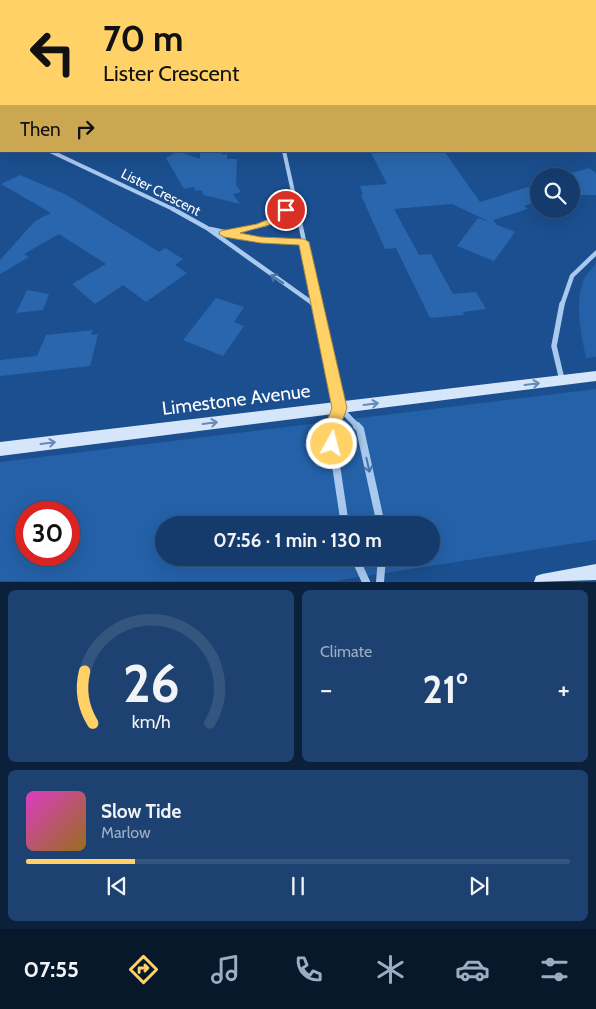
<!DOCTYPE html>
<meta charset="utf-8">
<style>
:root{--surface:#143b6b;--page:#1d4271;--text:#f1f3f6;--muted:#9dadc1;--line:#33557e;--accent:#ffd166}
body{margin:0;font-family:Cabin,sans-serif;background:var(--page);color:var(--text);height:100vh;display:flex;flex-direction:column;font-size:19px;white-space:nowrap}
*{box-sizing:border-box;margin:0}
p{font-size:16px;color:var(--muted)}
.icon{flex:none;width:28px;height:28px;fill:none;stroke:currentColor;stroke-width:2;stroke-linecap:round;stroke-linejoin:round}
.map{position:relative;height:582px;overflow:hidden}
.drawer{display:flex;flex-direction:column;gap:8px;padding:8px;background:#0b203b;flex:1}
.drawer>*{flex:none}
.hud{position:absolute;left:0px;top:0px;width:596px;height:152px;box-shadow:0 5px 20px #0002,0 0 0 1px var(--line);background:#ffd166;color:#111;overflow:hidden}
.buttons{position:absolute;left:530px;top:168px;display:grid;gap:10px}
.buttons a{display:grid;place-items:center;width:50px;height:50px;border-radius:50%;background:var(--surface);box-shadow:0 5px 20px #0002,0 0 0 1px var(--line);font-size:25px}
.speed{position:absolute;left:15px;top:501px;display:flex;gap:10px;font-size:25px;font-weight:700;text-align:center}
.speed>*{display:grid;place-content:center;width:65px;height:65px;border-radius:50%;background:var(--surface);box-shadow:0 5px 20px #0002,0 0 0 1px var(--line);line-height:1}
.speed .limit{border:8px solid #d22;background:#fff;color:#111}
.pin{position:absolute;display:grid;place-items:center;width:42px;height:42px;color:#fff;margin:-21px;border:2px solid #fff;border-radius:50%;box-shadow:0 1px 5px #0007}
.me{position:absolute;width:55px;margin:-28px;rotate:7deg;stroke-linejoin:round;filter:drop-shadow(0 0 4px #0008)}
.turn{display:flex;align-items:center;gap:18px;height:105px;padding:0 20px;font-size:22px}
.turn .icon{width:65px;height:65px;stroke-width:2.5}
.turn b{display:block;font-size:35px;line-height:42px}
.then{display:flex;align-items:center;height:48px;padding:0 20px;background:#0003;gap:10px;font-size:19px}
.big{font-size:38px;font-weight:700;line-height:1.1}
.drawer .tile{flex:1;display:flex;flex-direction:column;justify-content:center;gap:8px;min-width:0;padding:0 18px;border-radius:8px;background:var(--page)}
.drawer .dial{align-items:center;gap:0}
.dial svg{height:130px;overflow:visible;fill:none;stroke:var(--line);stroke-width:7;stroke-linecap:round;text-anchor:middle}
.dial text{fill:var(--text);stroke:none}
.song{display:flex;align-items:center;gap:15px}
.cover{width:60px;height:60px;border-radius:8px;background:linear-gradient(135deg,hsl(310 70% 55%),hsl(40 70% 35%))}
.played{height:5px;border-radius:2px;background:linear-gradient(90deg,var(--accent) 20%,var(--line) 20%)}
.keys{display:flex;justify-content:space-around;direction:ltr}
.heat{display:flex;justify-content:space-between;align-items:center;font-size:28px;direction:ltr}
.drawer .tiles{flex:1;display:grid;gap:8px;grid-template-columns:1fr 1fr}
.tile:last-child{grid-column:span 2}
.trip{position:absolute;left:155px;top:516px;width:285px;height:50px;border-radius:25px;background:var(--surface);box-shadow:0 5px 20px #0002,0 0 0 1px var(--line);font-weight:700;line-height:50px;text-align:center}
.menu{display:flex;height:80px;justify-content:space-around;align-items:center;background:#08182b;color:var(--muted)}
.menu .icon{width:35px;height:35px}
.menu .on{color:var(--accent)}
.menu b{font-size:22px;color:var(--text)}
.map>svg:first-child{display:block}
.green{fill:#2461a8;fill-rule:evenodd}
.building{fill:#2a66ad}
.lines{fill:none;stroke-linecap:round;stroke-linejoin:round}
.street-far3{stroke:#a9c9ee;stroke-width:4}
.street-far2{stroke:#a9c9ee;stroke-width:4.5}
.street-far1{stroke:#a9c9ee;stroke-width:5.5}
.street{stroke:#a9c9ee;stroke-width:8}
.secondary{fill:#d6e6fa;fill-rule:evenodd}
.oneway{stroke:#4674ac}
.oneway2{stroke:#668bba}
.route{fill:#ffd166;stroke:#a68842}
.labels{text-anchor:middle;stroke-width:5;stroke-linejoin:round;paint-order:stroke}
.far-street-label{font-size:14px;fill:#fff;stroke:#1b4f8f}
.near-street-label{font-size:19px;fill:#fff;stroke:#1b4f8f}
</style>
<div class="map">
<svg width="596" height="582" viewBox="0 0 596 582">
<rect width="100%" height="100%" fill="#1b4f8f"/>
<!-- green -->
<path class="green" d="M 596,263 L 596,357 L 586,358 C 581,333 574,304 584,279 C 587,274 592,268 596,263 Z
M 596,389 L 596,540 L 334,581 L 0,581 L 0,462 ZM 26,512 L 69,512 L 69,555 L 26,555 ZM 164,525 L 431,525 L 431,558 L 164,558 Z"/>
<!-- building -->
<path class="building" d="M 178,151 L 200,159 L 200,151 L 222,151 L 222,155 L 227,154 L 227,159 L 237,159 L 236,185 L 241,192 L 233,194 L 240,204 L 204,195 L 201,190 L 196,191 L 194,187 L 184,189 L 166,158 Z
M 370,151 L 444,151 L 480,202 L 528,187 L 539,194 L 539,201 L 524,206 L 528,209 L 493,220 L 497,225 L 515,232 L 494,261 L 457,246 L 478,218 L 492,223 L 452,204 L 394,209 L 419,255 L 431,254 L 453,294 L 476,292 L 486,309 L 463,312 L 464,315 L 430,318 L 396,248 L 385,249 L 361,195 L 363,195 L 360,186 L 387,184 Z
M 589,168 L 596,173 L 596,195 L 580,195 L 571,186 L 571,173 Z
M 20,175 L 67,195 L 159,252 L 165,248 L 183,259 L 175,265 L 187,273 L 146,302 L 123,285 L 95,304 L 72,284 L 106,264 L 59,234 L 24,254 L 29,257 L 0,274 L 0,260 L 35,221 L 51,213 L 1,184 Z
M 27,290 L 49,294 L 43,310 L 16,313 Z
M 216,298 L 244,307 L 234,322 L 244,326 L 223,356 L 183,340 Z
M 93,330 L 91,335 L 98,334 L 90,366 L 0,376 L 0,360 L 37,356 L 46,335 Z"/>
<g class="lines">
<!-- street-far3 -->
<path class="street-far3" d="M 50,151 L 175,210
M 284,151 L 297,210
M 285,210 L 293,198"/>
<!-- street-far2 -->
<path class="street-far2" d="M 173,209 L 207,228 L 315,305
M 297,209 L 318,305
M 210,229 L 261,240 L 304,242
M 229,233 L 266,224 L 286,209
M 562,305 L 572,276 L 596,253"/>
<!-- street-far1 -->
<path class="street-far1" d="M 313,304 L 317,307
M 317,304 L 340,408 L 358,427
M 562,380 L 554,346 L 562,304
M 333,427 L 339,408"/>
<!-- street -->
<path class="street" d="M 333,426 L 331,432 L 345,525
M 357,426 L 360,429 L 381,525
M 355,558 L 366,582
M 380,582 L 382,558"/>
<!-- secondary -->
<path class="secondary" d="M 596,371 L 596,381 L 0,456 L 0,442 Z
M 596,564 L 596,580 L 534,582 L 536,576 L 542,574 Z"/>
</g>
<!-- one-way arrows -->
<defs><path id="oneway-shaft" d="M-6 0H5M1.5-3L5.5 0L1.5 3" fill="none" stroke-width="1.6" stroke-linecap="round" stroke-linejoin="round" transform="scale(1.25)"/></defs>
<g class="oneway">
<use href="#oneway-shaft" transform="translate(277 279) rotate(-146)"/>
<use href="#oneway-shaft" transform="translate(368 465) rotate(77)"/>
</g>
<g class="oneway2">
<use href="#oneway-shaft" transform="translate(532 384) rotate(-7)"/>
<use href="#oneway-shaft" transform="translate(371 404) rotate(-7)"/>
<use href="#oneway-shaft" transform="translate(210 423) rotate(-7)"/>
<use href="#oneway-shaft" transform="translate(48 443) rotate(-7)"/>
</g>
<!-- sky -->
<linearGradient id="sky" x2="0" y2="1"><stop stop-color="#0f2b4f"/><stop offset="0.48" stop-color="#39639b"/><stop offset="1" stop-color="#39639b" stop-opacity="0"/></linearGradient>
<rect width="596" height="157" fill="url(#sky)"/>
<!-- route -->
<path class="route" d="M 286,208 L 291,210 L 276,223 L 240,233 L 261,237 L 304,239 L 309,242 L 347,408 L 338,432 L 340,444 L 338,449 L 332,451 L 327,449 L 323,432 L 332,408 L 299,245 L 261,243 L 224,237 L 219,234 L 220,231 L 257,224 L 269,219 Z"/>
<g class="labels">
<!-- far-street labels -->
<g class="far-street-label">
<text transform="translate(161 192) rotate(27)" y="5">Lister Crescent</text>
</g>
<!-- near-street labels -->
<g class="near-street-label">
<text transform="translate(236 399) rotate(-7)" y="7">Limestone Avenue</text>
</g>
</g>
</svg>
<div class="buttons">
<a><svg class="icon" aria-label="search" viewBox="0 0 24 24"><circle cx="10" cy="10" r="6"/><path d="M15 15l6 6"/></svg></a>
</div>
<div class="speed"><div class="limit">30</div></div>
<div class="pin" style="left:286px;top:210px;background:#d93025"><svg class="icon" aria-label="arrive" viewBox="0 0 24 24"><path d="M6 21V4h12l-3 4 3 4H6"/></svg></div>
<svg class="me" style="left:332px;top:444px" viewBox="-20 -20 40 40"><circle r="17" fill="#ffd166" stroke="#fff" stroke-width="3"/><path d="M0-11L8 9 0 5-8 9z" fill="#fff"/></svg>
<div class="trip">07:56 · 1 min · 130 m</div>
<div class="hud">
<div class="turn"><svg class="icon" aria-label="left" viewBox="0 0 24 24"><path d="M17 20v-9H6M10 6l-5 5 5 5"/></svg><div><b>70 m</b>Lister Crescent</div></div>
<div class="then">Then<svg class="icon" aria-label="right" viewBox="0 0 24 24"><path d="M7 20v-9h11M14 6l5 5-5 5"/></svg></div>
</div>
</div>
<section class="drawer">
<div class="tiles">
<div class="tile dial"><svg viewBox="0 0 100 80">
<path d="M14 69A42 42 0 1 1 86 69"/>
<path d="M14 69A42 42 0 0 1 9 37" stroke="#ffd166"/>
<text x="50" y="56" font-size="32" font-weight="700">26</text>
<text x="50" y="72" font-size="11">km/h</text>
</svg></div>
<div class="tile"><p>Climate</p>
<div class="heat"><a>−</a><b class="big">21°</b><a>+</a></div>
</div>
<div class="tile">
<div class="song"><i class="cover"></i><div><b>Slow Tide</b><p>Marlow</p></div></div>
<div class="played"></div>
<div class="keys"><svg class="icon" aria-label="previous" viewBox="0 0 24 24"><path d="M18 5L8 12l10 7zM5 5v14"/></svg><svg class="icon" aria-label="pause" viewBox="0 0 24 24"><path d="M8 5v14M16 5v14"/></svg><svg class="icon" aria-label="next" viewBox="0 0 24 24"><path d="M6 5l10 7-10 7zM19 5v14"/></svg></div>
</div>
</div>
</section>
<nav class="menu">
<b>07:55</b>
<svg class="icon on" aria-label="directions" viewBox="0 0 24 24"><path d="M12 3l9 9-9 9-9-9zM9 14v-3h6M13 9l2 2-2 2"/></svg>
<svg class="icon" aria-label="music" viewBox="0 0 24 24"><path d="M9 18V5l10-2v13"/><circle cx="6" cy="18" r="3"/><circle cx="16" cy="16" r="3"/></svg>
<svg class="icon" aria-label="phone" viewBox="0 0 24 24"><path d="M5 4h4l2 5-3 2q2 4 5 5l2-3 5 2v4C11 20 4 13 5 4z"/></svg>
<svg class="icon" aria-label="climate" viewBox="0 0 24 24"><path d="M12 3v18M4 7l16 10M4 17L20 7"/></svg>
<svg class="icon" aria-label="car" viewBox="0 0 24 24"><path d="M5 17H2v-5l4-1 3-4h7l3 4 3 1v5h-3M9 17h6M6 11h13"/><circle cx="7" cy="17" r="2"/><circle cx="17" cy="17" r="2"/></svg>
<svg class="icon" aria-label="filters" viewBox="0 0 24 24"><path d="M4 7h16M4 17h16"/><circle cx="9" cy="7" r="2"/><circle cx="15" cy="17" r="2"/></svg>
</nav>
